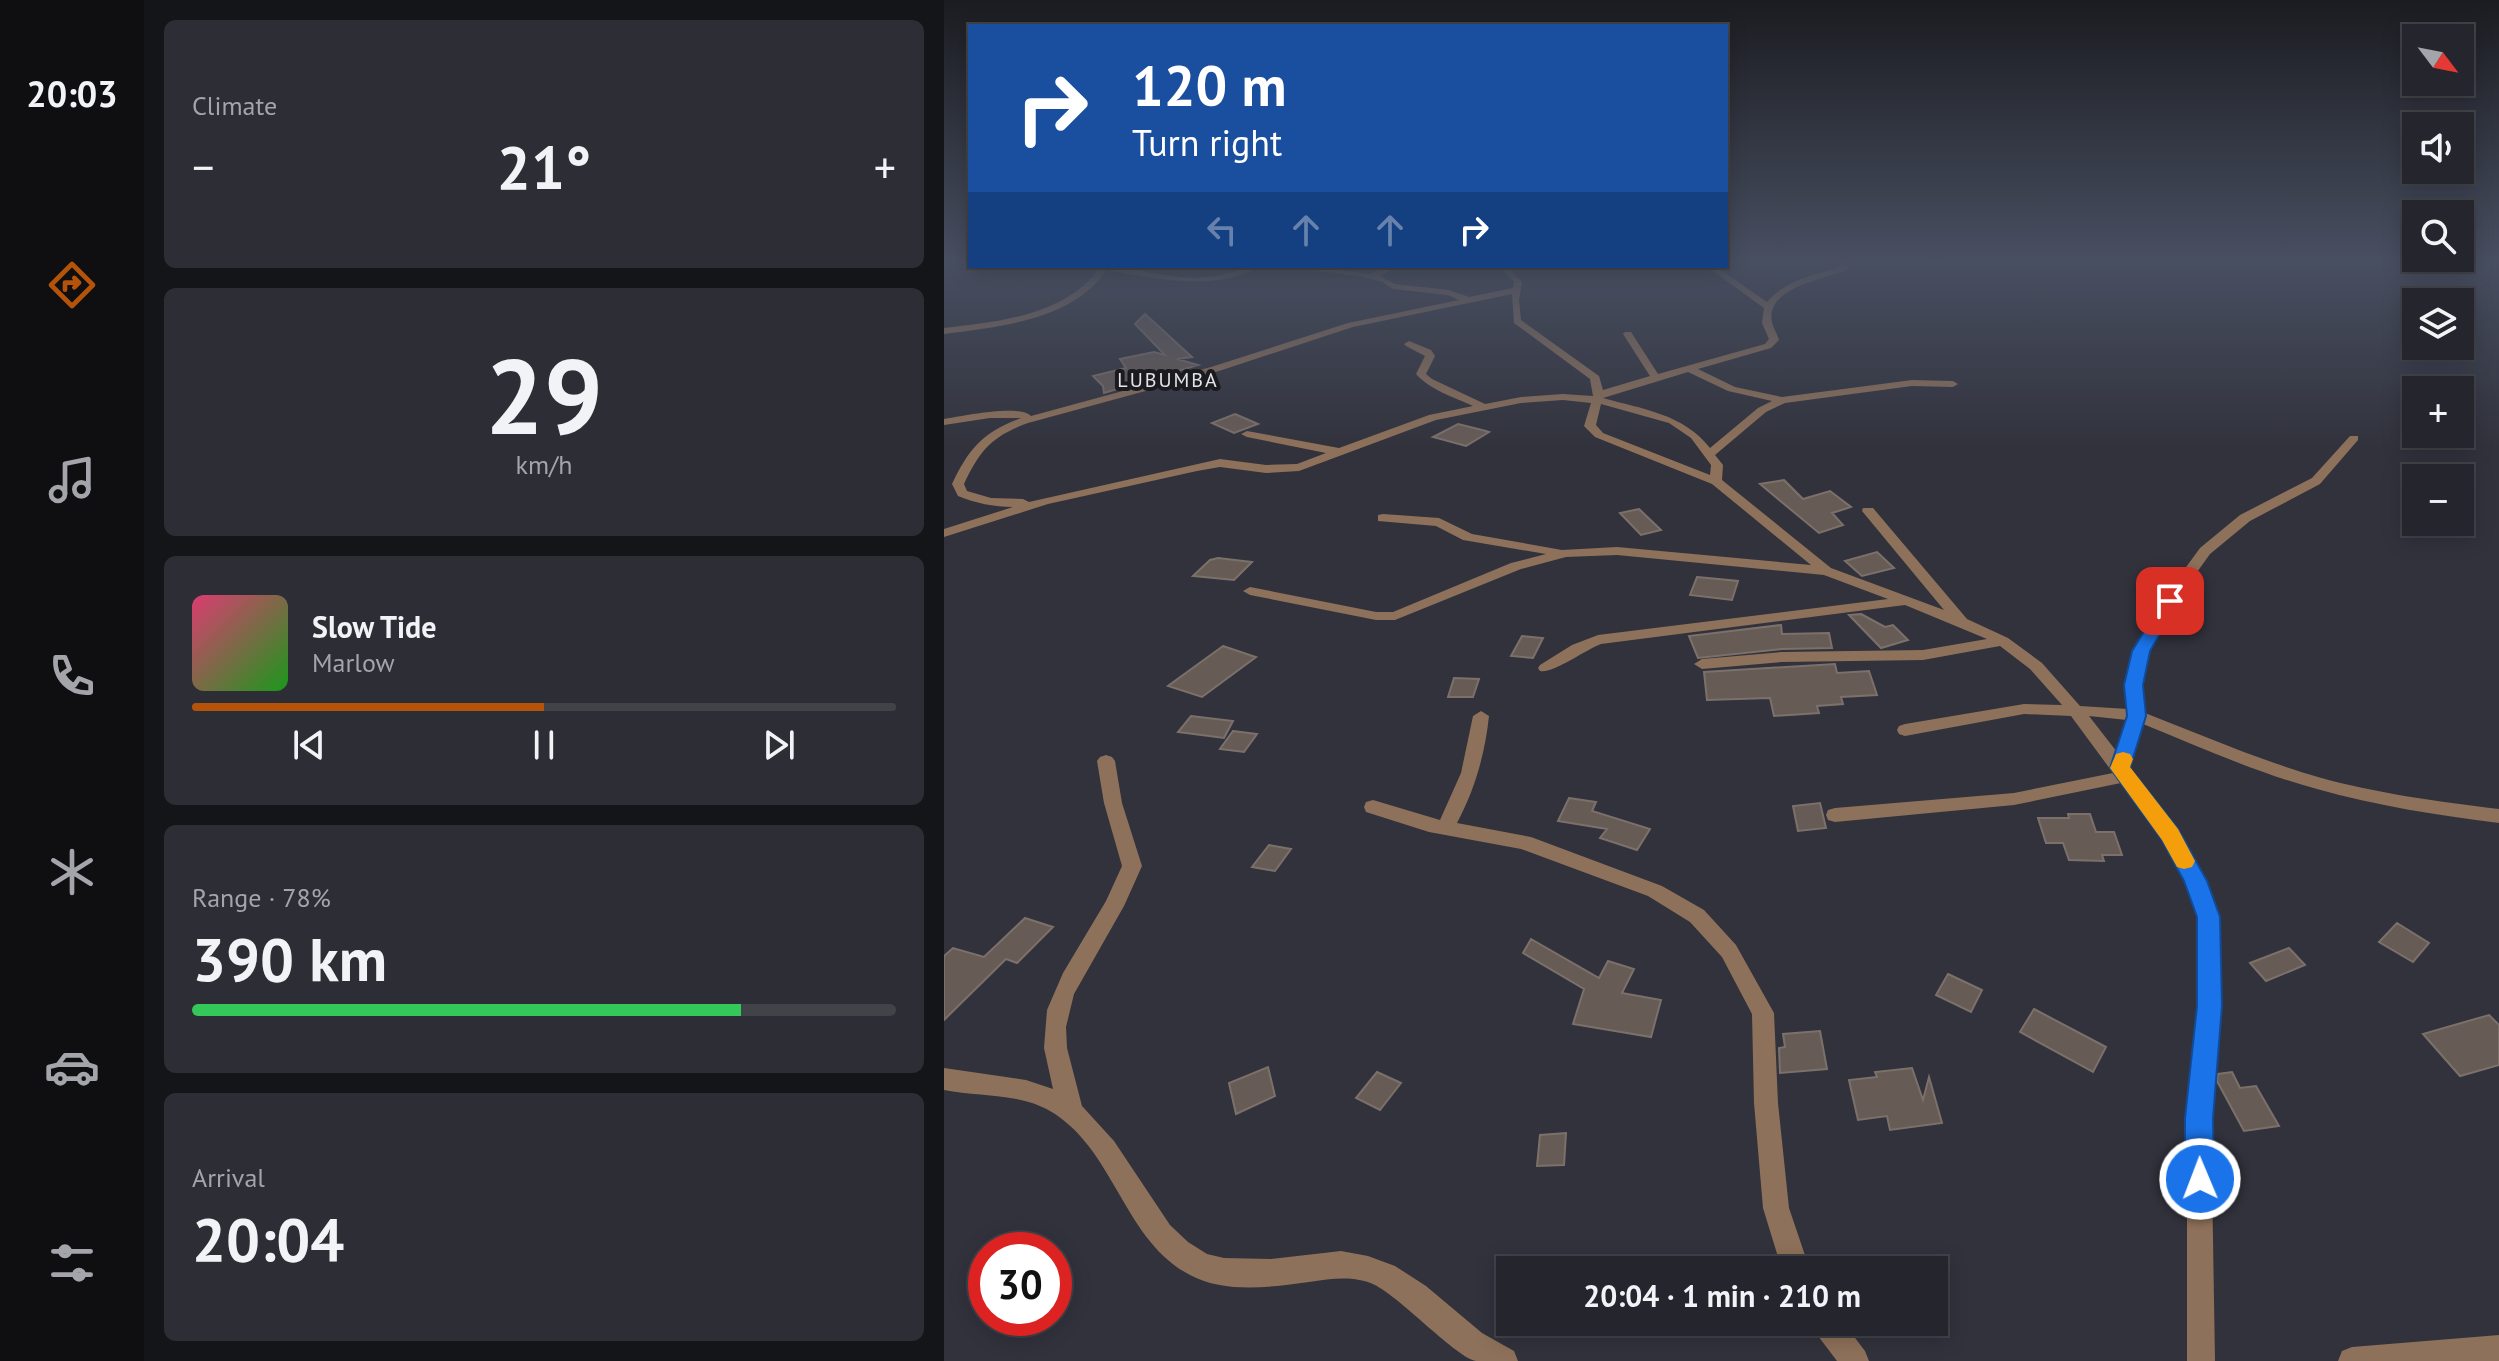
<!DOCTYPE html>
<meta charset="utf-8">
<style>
:root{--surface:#25262d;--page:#2d2e35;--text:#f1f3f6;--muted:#a3a5aa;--line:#424349;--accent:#b45309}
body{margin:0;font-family:"PT Sans",sans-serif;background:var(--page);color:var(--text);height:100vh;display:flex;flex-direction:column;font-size:30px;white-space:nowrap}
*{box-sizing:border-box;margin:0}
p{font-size:26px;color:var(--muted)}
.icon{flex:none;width:44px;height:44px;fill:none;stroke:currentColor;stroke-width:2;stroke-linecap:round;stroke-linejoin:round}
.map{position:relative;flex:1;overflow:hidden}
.sheet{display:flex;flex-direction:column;gap:20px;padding:20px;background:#141519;width:800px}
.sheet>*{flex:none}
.guide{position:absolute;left:24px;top:24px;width:760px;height:244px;border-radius:0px;box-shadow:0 4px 20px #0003,0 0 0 2px var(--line);background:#1a4fa0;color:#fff;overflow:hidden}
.needle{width:52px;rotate:122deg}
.buttons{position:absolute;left:1458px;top:24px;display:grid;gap:16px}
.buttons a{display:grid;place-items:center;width:72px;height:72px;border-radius:0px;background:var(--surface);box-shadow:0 4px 20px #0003,0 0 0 2px var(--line);font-size:40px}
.speed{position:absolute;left:24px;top:1232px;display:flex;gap:16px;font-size:40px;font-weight:700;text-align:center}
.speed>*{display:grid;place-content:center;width:104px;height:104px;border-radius:50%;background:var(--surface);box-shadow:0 4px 20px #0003,0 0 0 2px var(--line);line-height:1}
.speed .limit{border:12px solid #d22;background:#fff;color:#111}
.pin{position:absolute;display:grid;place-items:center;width:68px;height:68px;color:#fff;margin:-34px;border-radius:16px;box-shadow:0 4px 12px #0006}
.me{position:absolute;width:88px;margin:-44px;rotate:359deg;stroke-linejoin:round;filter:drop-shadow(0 0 6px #0008)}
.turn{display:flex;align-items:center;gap:28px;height:168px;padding:0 32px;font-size:36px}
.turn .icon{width:104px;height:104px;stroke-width:2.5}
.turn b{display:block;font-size:56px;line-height:68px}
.lanes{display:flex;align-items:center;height:76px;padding:0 32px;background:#0003;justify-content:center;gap:40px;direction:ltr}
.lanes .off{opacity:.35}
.big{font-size:60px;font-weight:700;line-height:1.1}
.sheet .widget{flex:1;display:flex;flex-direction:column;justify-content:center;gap:12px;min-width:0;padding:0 28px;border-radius:12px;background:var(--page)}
.sheet .dial{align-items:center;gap:0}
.dial b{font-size:104px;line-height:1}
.song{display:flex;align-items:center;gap:24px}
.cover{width:96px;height:96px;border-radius:12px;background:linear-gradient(135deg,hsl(340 70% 55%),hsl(120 70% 35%))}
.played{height:8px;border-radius:4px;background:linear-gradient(90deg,var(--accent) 50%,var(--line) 50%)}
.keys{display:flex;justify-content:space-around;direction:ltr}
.heat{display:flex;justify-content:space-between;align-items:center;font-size:44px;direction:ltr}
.charge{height:12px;border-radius:6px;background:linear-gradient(90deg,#34c759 78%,var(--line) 0)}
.trip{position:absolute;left:552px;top:1256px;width:452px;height:80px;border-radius:0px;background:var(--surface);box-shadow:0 4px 20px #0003,0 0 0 2px var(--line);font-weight:700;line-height:80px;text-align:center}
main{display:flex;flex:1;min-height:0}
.tabs{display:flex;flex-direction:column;width:144px;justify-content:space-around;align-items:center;background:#0f0f12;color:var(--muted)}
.tabs .icon{width:56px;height:56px}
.tabs .on{color:var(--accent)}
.tabs b{font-size:36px;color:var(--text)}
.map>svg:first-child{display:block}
.building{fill:#675b56;stroke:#7c706b;stroke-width:2}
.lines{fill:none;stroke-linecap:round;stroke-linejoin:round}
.street{fill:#8e715a;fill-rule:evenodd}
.route{fill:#1a73e8;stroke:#114b97;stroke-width:2}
.slow{fill:#f59e0b}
.labels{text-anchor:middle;stroke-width:8;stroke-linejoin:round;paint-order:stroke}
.far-quarter-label{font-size:20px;letter-spacing:2px;fill:#e2e4ea;stroke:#1a1a1f}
</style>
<main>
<nav class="tabs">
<b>20:03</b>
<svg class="icon on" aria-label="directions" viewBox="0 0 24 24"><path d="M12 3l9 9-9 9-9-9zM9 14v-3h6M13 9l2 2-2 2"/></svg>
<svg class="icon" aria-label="music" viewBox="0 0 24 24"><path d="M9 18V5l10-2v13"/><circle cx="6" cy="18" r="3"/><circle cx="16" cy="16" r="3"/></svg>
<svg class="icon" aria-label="phone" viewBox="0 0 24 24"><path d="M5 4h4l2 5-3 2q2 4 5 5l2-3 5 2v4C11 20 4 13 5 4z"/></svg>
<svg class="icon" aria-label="climate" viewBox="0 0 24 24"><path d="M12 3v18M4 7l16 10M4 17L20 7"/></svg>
<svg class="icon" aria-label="car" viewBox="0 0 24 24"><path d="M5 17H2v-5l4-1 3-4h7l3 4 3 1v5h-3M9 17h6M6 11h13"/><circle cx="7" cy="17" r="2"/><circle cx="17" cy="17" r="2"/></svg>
<svg class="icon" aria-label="filters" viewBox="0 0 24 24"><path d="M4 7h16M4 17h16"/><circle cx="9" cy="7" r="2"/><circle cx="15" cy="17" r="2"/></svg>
</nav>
<section class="sheet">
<div class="widget"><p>Climate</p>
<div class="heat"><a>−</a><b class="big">21°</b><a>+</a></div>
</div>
<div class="widget dial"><b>29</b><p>km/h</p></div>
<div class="widget">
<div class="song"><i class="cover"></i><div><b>Slow Tide</b><p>Marlow</p></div></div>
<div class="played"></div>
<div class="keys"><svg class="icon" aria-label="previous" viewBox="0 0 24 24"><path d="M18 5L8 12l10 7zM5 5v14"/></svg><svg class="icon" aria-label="pause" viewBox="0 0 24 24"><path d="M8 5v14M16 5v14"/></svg><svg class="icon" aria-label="next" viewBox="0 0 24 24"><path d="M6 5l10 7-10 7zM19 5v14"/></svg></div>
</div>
<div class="widget"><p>Range · 78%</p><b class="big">390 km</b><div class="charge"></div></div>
<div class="widget"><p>Arrival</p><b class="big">20:04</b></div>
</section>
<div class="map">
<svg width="1555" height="1361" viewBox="0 0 1555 1361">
<rect width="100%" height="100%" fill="#31323c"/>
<!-- building -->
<path class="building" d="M 201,314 L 248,357 L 233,359 L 254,365 L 160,393 L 159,386 L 149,376 L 182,368 L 176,359 L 210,352 L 221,355 L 191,324 Z
M 291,414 L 314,424 L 290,433 L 268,423 Z
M 514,424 L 542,431 L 545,432 L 522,446 L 489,437 Z
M 840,480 L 859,499 L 886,491 L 907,507 L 888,513 L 899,525 L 875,533 L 816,484 Z
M 695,509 L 717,530 L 697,535 L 676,513 Z
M 933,552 L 950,568 L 918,576 L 901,561 Z
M 274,558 L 308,562 L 290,580 L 249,576 L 266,560 Z
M 753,577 L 794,581 L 788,600 L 746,595 Z
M 917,614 L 941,627 L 949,625 L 964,640 L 937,648 L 905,615 Z
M 837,625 L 838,634 L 885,633 L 888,648 L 838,649 L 754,658 L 745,636 Z
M 578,636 L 599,638 L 589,658 L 567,656 Z
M 279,646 L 312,657 L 258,697 L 224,686 Z
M 891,664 L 893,673 L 925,671 L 933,695 L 897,697 L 899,704 L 873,706 L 875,713 L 830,716 L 826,698 L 763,700 L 760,672 Z
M 510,678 L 535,679 L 529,697 L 504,697 Z
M 247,716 L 289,721 L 280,738 L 234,732 Z
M 289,731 L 313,734 L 300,752 L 276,749 Z
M 625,798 L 652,802 L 648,811 L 706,829 L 693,850 L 656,838 L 663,829 L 614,821 Z
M 876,803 L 882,828 L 854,831 L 849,806 Z
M 1124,814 L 1146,814 L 1152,832 L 1170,832 L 1178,855 L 1158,855 L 1160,861 L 1125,860 L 1119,843 L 1102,843 L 1094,818 L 1125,818 Z
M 325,845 L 347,849 L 331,871 L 308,867 Z
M 81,918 L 109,927 L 73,963 L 62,959 L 0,1020 L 0,956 L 9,948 L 40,957 Z
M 1453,923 L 1485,943 L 1469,962 L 1435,942 Z
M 587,939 L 655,978 L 664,961 L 690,969 L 678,993 L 717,1000 L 707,1037 L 629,1024 L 640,989 L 579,953 Z
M 1345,948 L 1361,965 L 1322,981 L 1306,963 Z
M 1004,974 L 1038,990 L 1027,1012 L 992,995 Z
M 1090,1009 L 1162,1047 L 1149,1072 L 1076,1032 Z
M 1545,1015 L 1555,1025 L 1555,1065 L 1516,1076 L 1479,1034 Z
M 876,1031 L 883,1069 L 836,1073 L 835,1048 L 841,1047 L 839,1034 Z
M 324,1067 L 331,1096 L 292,1114 L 285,1083 Z
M 968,1068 L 979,1100 L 985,1077 L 998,1123 L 946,1130 L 943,1116 L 914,1120 L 905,1080 L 933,1077 L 931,1072 Z
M 433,1072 L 457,1083 L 436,1110 L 412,1098 Z
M 1288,1072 L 1296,1088 L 1312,1086 L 1335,1126 L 1300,1131 L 1273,1081 L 1274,1074 Z
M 622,1133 L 620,1165 L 593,1166 L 596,1135 Z"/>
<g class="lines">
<!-- street -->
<path class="street" d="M 899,259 L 907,259 L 906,266 L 901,271 C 877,279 821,289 828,322 C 829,328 833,333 835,340 L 827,348 L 754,369 L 791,387 L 838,397 L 968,380 L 1009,381 L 1014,384 L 1009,387 L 968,386 L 841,403 L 822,412 L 771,455 L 779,465 L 778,480 L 887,568 L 1000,610 L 918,511 L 919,508 L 929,508 L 1023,619 L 1064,638 L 1098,663 L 1136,706 L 1184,709 L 1181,685 L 1189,651 L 1232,581 L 1256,548 L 1296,515 L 1368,478 L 1406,436 L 1414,436 L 1414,440 L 1376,484 L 1306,521 L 1266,554 L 1246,582 L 1205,651 L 1197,685 L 1201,713 C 1258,735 1315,760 1374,777 C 1430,793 1497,802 1555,809 L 1555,823 C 1494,815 1432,806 1373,789 C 1313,773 1256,747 1199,724 L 1185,768 L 1233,830 L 1261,881 L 1274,917 L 1276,1006 L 1267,1118 L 1271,1361 L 1243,1361 L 1243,1118 L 1254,1006 L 1254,917 L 1241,881 L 1219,839 L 1177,783 L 1070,805 L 891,822 L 884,820 L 882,815 L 884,810 L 891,808 L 1070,793 L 1169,773 L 1127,716 L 1080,714 L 961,736 L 955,734 L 953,730 L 955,726 L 961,724 L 1080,704 L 1118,705 L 1086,669 L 1056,646 L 979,660 L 838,662 L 758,669 L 750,664 L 758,659 L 838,652 L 979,650 L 1043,639 L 961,605 L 657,644 C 641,650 609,674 596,671 L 594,668 L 596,665 L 628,645 L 654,635 L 944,599 L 880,575 L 673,555 L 622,557 L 577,569 L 451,620 L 432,620 L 306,595 L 299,591 L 306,587 L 432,612 L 449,612 L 567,563 L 602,554 L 519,540 L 492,526 L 434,521 L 434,515 L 439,514 L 495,518 L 528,534 L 618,550 L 673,547 L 867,565 L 768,484 L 651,437 L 640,426 L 647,403 L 619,400 L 577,403 L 492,420 L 355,471 L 322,473 L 276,467 L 253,471 L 104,504 L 0,537 L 0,529 L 69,507 C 50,507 31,503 14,496 L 8,484 C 25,448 39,432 77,418 L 46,418 L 0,425 L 0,419 C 19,416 75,404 87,416 L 267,367 L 404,323 L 515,300 L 504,295 L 449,289 L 438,282 L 419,277 L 341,266 L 365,266 L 426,274 L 445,266 L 456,266 L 436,276 L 451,284 L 505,290 L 525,297 L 569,288 L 570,282 L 554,266 L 563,266 L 578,282 L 575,300 L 577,320 L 655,376 L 659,390 L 706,376 L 679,334 L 681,332 L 687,332 L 714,374 L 821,344 L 825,339 L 818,323 L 820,308 L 762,266 L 771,266 L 823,302 C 841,280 870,275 895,267 ZM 568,294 L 570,323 L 646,379 L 649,396 L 619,394 L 577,397 L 541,404 L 488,379 L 482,374 L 491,356 L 487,350 L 465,341 L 460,344 L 462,346 L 481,356 L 472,374 C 486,390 510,397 529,406 L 485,415 L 395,448 L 303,431 L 297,434 L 303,437 L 382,453 L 353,464 L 322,465 L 276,459 L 85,502 L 79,499 L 47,498 L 23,491 L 20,484 C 36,450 48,436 84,423 L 275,371 L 409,327 ZM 744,372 L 784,391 L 828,401 L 814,408 L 766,448 C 740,414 698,409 659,398 ZM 657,404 L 725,423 L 747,438 L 767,465 L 766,475 L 659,433 L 652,425 ZM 1145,716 L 1183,720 L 1173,752 Z
M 1002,259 L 1042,259 L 1038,261 L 984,264 L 980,262 Z
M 1102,259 L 1184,259 L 1180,261 L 1106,261 Z
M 157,266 C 192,266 227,281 263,277 C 282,276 299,266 318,266 C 270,292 214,279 163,270 C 127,321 57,326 0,334 L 0,328 C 56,321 122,316 157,266 Z
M 537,711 L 545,716 C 541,754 531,789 513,823 L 587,837 L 718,886 L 760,910 L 792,945 L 830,1013 L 834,1103 L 845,1208 L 866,1270 L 838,1270 L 819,1208 L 810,1103 L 808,1014 L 778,957 L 746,922 L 704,896 L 577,849 L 485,832 L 422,812 L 420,807 L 422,802 L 429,800 L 496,820 L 517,773 L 529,716 Z
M 162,755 L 168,757 L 171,761 L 178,803 L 198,866 L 180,906 L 130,994 L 122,1027 L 123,1048 L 138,1106 L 170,1141 L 226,1225 L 244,1242 L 263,1254 L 280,1258 L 327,1259 L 397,1251 L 424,1256 L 451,1266 L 482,1286 L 538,1333 L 570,1351 L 574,1361 C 561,1361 545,1361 532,1361 C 513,1358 458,1299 431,1285 C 409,1275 388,1279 365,1282 C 327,1287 282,1294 246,1275 C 179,1240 171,1149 106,1111 C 76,1093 34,1097 0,1090 L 0,1068 L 82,1080 L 109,1089 L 100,1048 L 103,1010 L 119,973 L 162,901 L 178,866 L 160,803 L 153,761 L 156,757 Z
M 867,1322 L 899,1322 L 921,1351 L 925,1361 L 893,1361 L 871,1332 Z
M 1555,1335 L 1555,1361 L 1394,1361 L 1398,1351 L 1408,1347 Z"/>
</g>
<!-- sky -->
<linearGradient id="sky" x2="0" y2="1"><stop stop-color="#1b1c21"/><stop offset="0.58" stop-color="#484f61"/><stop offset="1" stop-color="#484f61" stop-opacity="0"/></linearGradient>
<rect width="1555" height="449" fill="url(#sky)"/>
<!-- route -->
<path class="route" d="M 1226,596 L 1235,601 L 1206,651 L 1199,685 L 1202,716 L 1186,768 L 1234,829 L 1263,881 L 1276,917 L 1278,1006 L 1269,1118 L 1270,1179 L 1266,1189 L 1256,1193 L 1245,1189 L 1241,1179 L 1241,1118 L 1253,1006 L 1253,917 L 1240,881 L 1218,840 L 1166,768 L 1183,716 L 1180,685 L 1188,651 L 1221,598 Z"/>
<!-- slow -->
<path class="slow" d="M 1179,752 L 1186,754 L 1189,759 L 1186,767 L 1234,829 L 1251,861 L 1248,867 L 1240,869 L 1233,867 L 1218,840 L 1166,768 L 1172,754 Z"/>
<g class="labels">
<!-- far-quarter labels -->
<g class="far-quarter-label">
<text x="224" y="387">LUBUMBA</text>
</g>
</g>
</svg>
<div class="buttons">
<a><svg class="needle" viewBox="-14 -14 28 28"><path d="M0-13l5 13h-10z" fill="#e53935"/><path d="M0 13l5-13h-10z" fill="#a3a5aa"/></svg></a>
<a><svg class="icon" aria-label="sound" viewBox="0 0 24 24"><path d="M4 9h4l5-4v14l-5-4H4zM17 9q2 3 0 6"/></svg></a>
<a><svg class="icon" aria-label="search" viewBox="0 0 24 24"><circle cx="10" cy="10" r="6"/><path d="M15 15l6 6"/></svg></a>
<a><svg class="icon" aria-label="layers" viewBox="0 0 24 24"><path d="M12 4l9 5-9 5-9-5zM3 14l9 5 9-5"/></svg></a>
<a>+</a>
<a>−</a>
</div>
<div class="speed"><div class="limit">30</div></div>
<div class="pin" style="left:1226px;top:601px;background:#d93025"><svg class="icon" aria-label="arrive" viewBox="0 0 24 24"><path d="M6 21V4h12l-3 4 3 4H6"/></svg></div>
<svg class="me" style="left:1256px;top:1179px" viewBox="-20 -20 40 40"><circle r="17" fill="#1a73e8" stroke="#fff" stroke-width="3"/><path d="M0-11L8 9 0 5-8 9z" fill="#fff"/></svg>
<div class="trip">20:04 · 1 min · 210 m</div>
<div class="guide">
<div class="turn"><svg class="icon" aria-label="right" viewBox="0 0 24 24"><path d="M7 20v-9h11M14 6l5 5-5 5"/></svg><div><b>120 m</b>Turn right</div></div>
<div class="lanes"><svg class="icon off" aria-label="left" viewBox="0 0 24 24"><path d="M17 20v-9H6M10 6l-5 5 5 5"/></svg><svg class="icon off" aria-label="ahead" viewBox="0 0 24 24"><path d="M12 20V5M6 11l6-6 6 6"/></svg><svg class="icon off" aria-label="ahead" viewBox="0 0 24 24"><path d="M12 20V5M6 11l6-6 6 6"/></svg><svg class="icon" aria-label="right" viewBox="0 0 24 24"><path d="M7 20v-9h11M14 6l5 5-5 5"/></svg></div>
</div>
</div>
</main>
